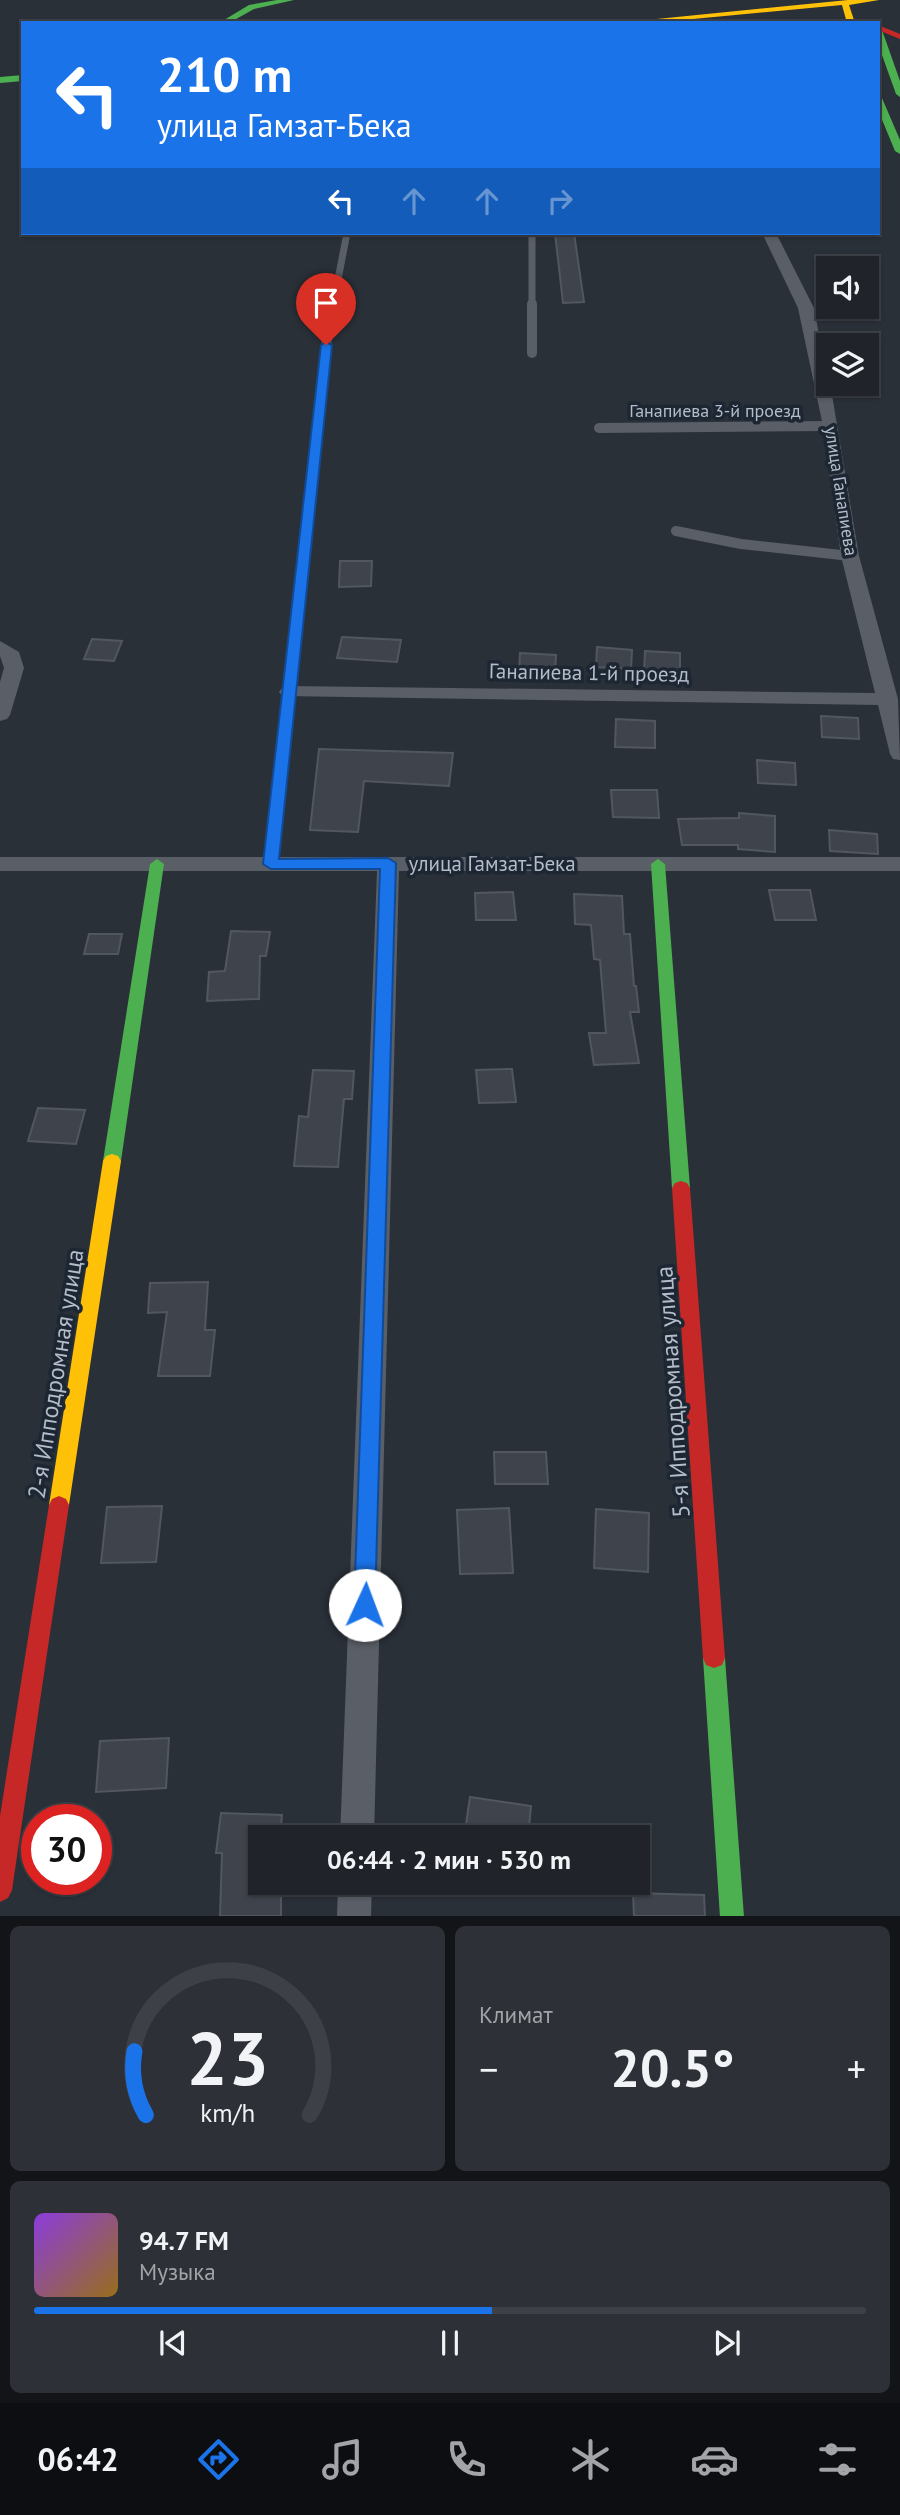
<!DOCTYPE html>
<html lang="ru">
<meta charset="utf-8">
<style>
:root{--surface:#20242a;--page:#2d3036;--text:#f1f3f6;--muted:#a2a4a8;--line:#3d4147;--accent:#1a73e8}
body{margin:0;font-family:"PT Sans",sans-serif;background:var(--page);color:var(--text);height:100vh;display:flex;flex-direction:column;font-size:26px;white-space:nowrap}
*{box-sizing:border-box;margin:0}
p{font-size:23px;color:var(--muted)}
.icon{flex:none;width:38px;height:38px;fill:none;stroke:currentColor;stroke-width:2;stroke-linecap:round;stroke-linejoin:round}
.map{position:relative;height:1916px;overflow:hidden}
.side{display:flex;flex-direction:column;gap:10px;padding:10px;background:#121417;flex:1}
.side>*{flex:none}
.guide{position:absolute;left:21px;top:21px;width:859px;height:214px;border-radius:0px;box-shadow:0 2px 5px #0004,0 0 0 2px var(--line);background:#1a73e8;color:#fff;overflow:hidden}
.tools{position:absolute;left:816px;top:256px;display:grid;gap:14px}
.tools a{display:grid;place-items:center;width:63px;height:63px;border-radius:0px;background:var(--surface);box-shadow:0 2px 5px #0004,0 0 0 2px var(--line);font-size:35px}
.speed{position:absolute;left:21px;top:1804px;display:flex;gap:14px;font-size:35px;font-weight:700;text-align:center}
.speed>*{display:grid;place-content:center;width:91px;height:91px;border-radius:50%;background:var(--surface);box-shadow:0 2px 5px #0004,0 0 0 2px var(--line);line-height:1}
.speed .limit{border:10px solid #d22;background:#fff;color:#111}
.pin{position:absolute;display:grid;place-items:center;width:60px;height:60px;color:#fff;margin:-72px -30px;border-radius:50% 50% 50% 0;rotate:-45deg;box-shadow:0 0 7px #0007}
.pin .icon{rotate:45deg}
.me{position:absolute;width:77px;margin:-38px;rotate:2deg;stroke-linejoin:round;filter:drop-shadow(0 0 5px #0008)}
.turn{display:flex;align-items:center;gap:24px;height:147px;padding:0 21px;font-size:32px}
.turn .icon{width:91px;height:91px;stroke-width:2.5}
.turn b{display:block;font-size:49px;line-height:60px}
.lanes{display:flex;align-items:center;height:66px;padding:0 21px;background:#0003;justify-content:center;gap:35px;direction:ltr}
.lanes .off{opacity:.35}
.big{font-size:52px;font-weight:800;line-height:1.1}
.side .card{flex:1;display:flex;flex-direction:column;justify-content:center;gap:10px;min-width:0;padding:0 24px;border-radius:10px;background:var(--page)}
.side .dial{align-items:center;gap:0}
.dial svg{height:182px;overflow:visible;fill:none;stroke:var(--line);stroke-width:7;stroke-linecap:round;text-anchor:middle}
.dial text{fill:var(--text);stroke:none}
.song{display:flex;align-items:center;gap:21px}
.cover{width:84px;height:84px;border-radius:10px;background:linear-gradient(135deg,hsl(270 70% 55%),hsl(40 70% 35%))}
.played{height:7px;border-radius:4px;background:linear-gradient(90deg,var(--accent) 55%,var(--line) 55%)}
.keys{display:flex;justify-content:space-around;direction:ltr}
.heat{display:flex;justify-content:space-between;align-items:center;font-size:38px;direction:ltr}
.side .tiles{flex:1;display:grid;gap:10px;grid-template-columns:1fr 1fr}
.card:last-child{grid-column:span 2}
.trip{position:absolute;left:248px;top:1825px;width:402px;height:70px;border-radius:0px;background:var(--surface);box-shadow:0 2px 5px #0004,0 0 0 2px var(--line);font-weight:800;line-height:70px;text-align:center}
.menu{display:flex;height:112px;justify-content:space-around;align-items:center;background:#0d0e11;color:var(--muted)}
.menu .icon{width:49px;height:49px}
.menu .active{color:var(--accent)}
.menu b{font-size:32px;color:var(--text)}
.map>svg:first-child{display:block}
.building{fill:#3f444c;stroke:#52575f;stroke-width:2}
.lines{fill:none;stroke-linecap:round;stroke-linejoin:round}
.lane-far2{stroke:#5a5e66;stroke-width:7}
.lane-far1{stroke:#5a5e66;stroke-width:10}
.lane{stroke:#5a5e66;stroke-width:12}
.street{fill:#5a5e66;fill-rule:evenodd}
.fast{fill:#4caf50;fill-rule:evenodd}
.slow{fill:#ffc107;fill-rule:evenodd}
.jam{fill:#c62828;fill-rule:evenodd}
.route{fill:#1a73e8;stroke:#114b97;stroke-width:2}
.labels{text-anchor:middle;stroke-width:7;stroke-linejoin:round;paint-order:stroke}
.far-street-label{font-size:18px;fill:#b4bcc9;stroke:#1d2633}
.street-label{font-size:21px;fill:#b4bcc9;stroke:#1d2633}
.near-street-label{font-size:24px;fill:#b4bcc9;stroke:#1d2633}
</style>
<div class="map">
<svg width="900" height="1917" viewBox="0 0 900 1917">
<rect width="100%" height="100%" fill="#2a3038"/>
<!-- building -->
<path class="building" d="M 555,233 L 574,233 L 584,302 L 563,303 Z
M 340,561 L 372,561 L 371,586 L 339,587 Z
M 342,637 L 401,640 L 397,662 L 337,658 Z
M 92,639 L 122,641 L 114,661 L 84,659 Z
M 597,647 L 632,650 L 631,669 L 596,667 Z
M 645,651 L 680,653 L 680,673 L 644,671 Z
M 520,653 L 556,655 L 555,674 L 519,673 Z
M 821,716 L 858,718 L 859,739 L 822,737 Z
M 616,719 L 655,721 L 655,748 L 615,747 Z
M 319,749 L 453,753 L 449,786 L 364,781 L 358,832 L 310,830 Z
M 757,760 L 795,763 L 796,785 L 758,783 Z
M 611,790 L 657,790 L 659,818 L 613,817 Z
M 739,813 L 775,816 L 775,852 L 738,849 L 738,845 L 682,845 L 678,819 L 739,818 Z
M 829,830 L 877,834 L 878,854 L 830,851 Z
M 769,890 L 810,890 L 816,920 L 775,920 Z
M 513,892 L 516,920 L 476,920 L 475,893 Z
M 574,894 L 622,896 L 624,934 L 630,934 L 634,986 L 636,986 L 639,1012 L 630,1012 L 639,1063 L 594,1065 L 589,1033 L 606,1033 L 600,960 L 594,959 L 591,925 L 575,924 Z
M 231,931 L 270,932 L 266,956 L 260,956 L 259,999 L 207,1001 L 209,972 L 225,971 Z
M 89,934 L 122,934 L 118,954 L 84,954 Z
M 512,1069 L 516,1102 L 479,1103 L 476,1070 Z
M 313,1070 L 354,1071 L 352,1099 L 344,1099 L 338,1167 L 294,1166 L 299,1116 L 308,1117 Z
M 38,1108 L 85,1110 L 76,1144 L 28,1141 Z
M 208,1282 L 205,1330 L 215,1330 L 210,1376 L 158,1376 L 167,1312 L 148,1313 L 150,1283 Z
M 494,1452 L 546,1452 L 548,1484 L 495,1484 Z
M 162,1506 L 156,1562 L 101,1563 L 107,1507 Z
M 509,1508 L 513,1573 L 460,1574 L 457,1510 Z
M 596,1509 L 649,1513 L 648,1572 L 594,1568 Z
M 169,1738 L 166,1788 L 96,1792 L 100,1741 Z
M 470,1797 L 531,1806 L 528,1838 L 464,1838 Z
M 221,1813 L 282,1815 L 280,1838 L 261,1838 L 261,1883 L 281,1883 L 281,1916 L 220,1916 L 222,1853 L 216,1853 Z
M 633,1893 L 704,1895 L 705,1916 L 634,1916 Z"/>
<g class="lines">
<!-- lane-far2 -->
<path class="lane-far2" d="M 532,233 L 532,305
M 333,305 L 347,233"/>
<!-- lane-far1 -->
<path class="lane-far1" d="M 532,304 L 532,353
M 599,428 L 831,426
M 676,531 L 741,544 L 850,556
M 288,705 L 326,345 L 334,304"/>
<!-- lane -->
<path class="lane" d="M 271,864 L 288,703"/>
<!-- street -->
<path class="street" d="M 762,233 L 776,233 L 814,308 L 828,383 L 830,383 L 859,556 L 898,699 L 900,760 L 893,759 L 890,754 L 878,705 L 282,696 L 279,692 L 282,688 L 289,686 L 875,693 L 841,556 L 823,426 L 798,308 Z
M 0,641 L 19,652 L 24,668 L 10,715 L 7,719 L 0,721 L 0,682 L 4,668 L 0,656 Z
M 0,857 L 900,857 L 900,871 L 399,871 L 374,1838 L 340,1838 L 377,871 L 0,871 Z
M 338,1883 L 372,1883 L 371,1917 L 337,1917 Z"/>
<!-- fast -->
<path class="fast" d="M 277,0 L 294,0 L 254,9 L 229,23 L 219,23 L 249,5 Z
M 878,28 L 882,30 L 900,81 L 900,97 L 896,94 L 878,44 Z
M 23,75 L 23,81 L 0,83 L 0,77 Z
M 878,96 L 882,98 L 900,140 L 900,154 L 895,151 L 878,110 Z
M 157,859 L 164,864 L 121,1161 L 118,1166 L 112,1168 L 106,1166 L 103,1161 L 150,864 Z
M 658,859 L 665,864 L 690,1188 L 687,1193 L 681,1195 L 675,1193 L 672,1188 L 651,864 Z
M 714,1648 L 722,1651 L 725,1658 L 744,1917 L 720,1917 L 703,1658 L 706,1651 Z"/>
<!-- slow -->
<path class="slow" d="M 848,0 L 879,0 L 849,5 L 855,23 L 847,23 L 842,5 L 651,23 L 617,23 Z
M 112,1154 L 118,1156 L 121,1161 L 69,1505 L 66,1511 L 59,1514 L 52,1511 L 49,1505 L 103,1161 L 106,1156 Z"/>
<!-- jam -->
<path class="jam" d="M 878,25 L 900,34 L 900,39 L 878,30 Z
M 681,1181 L 687,1183 L 690,1188 L 725,1658 L 722,1665 L 714,1668 L 706,1665 L 703,1658 L 672,1188 L 675,1183 Z
M 59,1496 L 66,1499 L 69,1505 L 12,1890 L 8,1898 L 0,1902 L 0,1816 L 49,1505 L 52,1499 Z"/>
</g>
<!-- route -->
<path class="route" d="M 326,342 L 332,345 L 279,859 L 388,858 L 396,863 L 375,1605 L 372,1612 L 365,1615 L 357,1612 L 354,1605 L 380,869 L 271,869 L 263,864 L 321,345 Z"/>
<g class="labels">
<!-- far-street labels -->
<g class="far-street-label">
<text x="715" y="417">Ганапиева 3-й проезд</text>
<text transform="translate(841 491) rotate(81)" y="6">улица Ганапиева</text>
</g>
<!-- street labels -->
<g class="street-label">
<text transform="translate(589 673) rotate(1)" y="7">Ганапиева 1-й проезд</text>
<text x="492" y="871">улица Гамзат-Бека</text>
</g>
<!-- near-street labels -->
<g class="near-street-label">
<text transform="translate(56 1374) rotate(-81)" y="8">2-я Ипподромная улица</text>
<text transform="translate(673 1392) rotate(-94)" y="8">5-я Ипподромная улица</text>
</g>
</g>
</svg>
<div class="tools">
<a><svg class="icon" aria-label="sound" viewBox="0 0 24 24"><path d="M4 9h4l5-4v14l-5-4H4zM17 9q2 3 0 6"/></svg></a>
<a><svg class="icon" aria-label="layers" viewBox="0 0 24 24"><path d="M12 4l9 5-9 5-9-5zM3 14l9 5 9-5"/></svg></a>
</div>
<div class="speed"><div class="limit">30</div></div>
<div class="pin" style="left:326px;top:345px;background:#d93025"><svg class="icon" aria-label="arrive" viewBox="0 0 24 24"><path d="M6 21V4h12l-3 4 3 4H6"/></svg></div>
<svg class="me" style="left:365px;top:1605px" viewBox="-20 -20 40 40"><circle r="19" fill="#fff"/><path d="M0-13L10 11 0 6-10 11z" fill="#1a73e8"/></svg>
<div class="trip">06:44 · 2 мин · 530 m</div>
<div class="guide">
<div class="turn"><svg class="icon" aria-label="left" viewBox="0 0 24 24"><path d="M17 20v-9H6M10 6l-5 5 5 5"/></svg><div><b>210 m</b>улица Гамзат-Бека</div></div>
<div class="lanes"><svg class="icon" aria-label="left" viewBox="0 0 24 24"><path d="M17 20v-9H6M10 6l-5 5 5 5"/></svg><svg class="icon off" aria-label="ahead" viewBox="0 0 24 24"><path d="M12 20V5M6 11l6-6 6 6"/></svg><svg class="icon off" aria-label="ahead" viewBox="0 0 24 24"><path d="M12 20V5M6 11l6-6 6 6"/></svg><svg class="icon off" aria-label="right" viewBox="0 0 24 24"><path d="M7 20v-9h11M14 6l5 5-5 5"/></svg></div>
</div>
</div>
<section class="side">
<div class="tiles">
<div class="card dial"><svg viewBox="0 0 100 80">
<path d="M14 69A42 42 0 1 1 86 69"/>
<path d="M14 69A42 42 0 0 1 9 41" stroke="#1a73e8"/>
<text x="50" y="56" font-size="32" font-weight="700">23</text>
<text x="50" y="72" font-size="11">km/h</text>
</svg></div>
<div class="card"><p>Климат</p>
<div class="heat"><a>−</a><b class="big">20.5°</b><a>+</a></div>
</div>
<div class="card">
<div class="song"><i class="cover"></i><div><b>94.7 FM</b><p>Музыка</p></div></div>
<div class="played"></div>
<div class="keys"><svg class="icon" aria-label="previous" viewBox="0 0 24 24"><path d="M18 5L8 12l10 7zM5 5v14"/></svg><svg class="icon" aria-label="pause" viewBox="0 0 24 24"><path d="M8 5v14M16 5v14"/></svg><svg class="icon" aria-label="next" viewBox="0 0 24 24"><path d="M6 5l10 7-10 7zM19 5v14"/></svg></div>
</div>
</div>
</section>
<nav class="menu">
<b>06:42</b>
<svg class="icon active" aria-label="directions" viewBox="0 0 24 24"><path d="M12 3l9 9-9 9-9-9zM9 14v-3h6M13 9l2 2-2 2"/></svg>
<svg class="icon" aria-label="music" viewBox="0 0 24 24"><path d="M9 18V5l10-2v13"/><circle cx="6" cy="18" r="3"/><circle cx="16" cy="16" r="3"/></svg>
<svg class="icon" aria-label="phone" viewBox="0 0 24 24"><path d="M5 4h4l2 5-3 2q2 4 5 5l2-3 5 2v4C11 20 4 13 5 4z"/></svg>
<svg class="icon" aria-label="climate" viewBox="0 0 24 24"><path d="M12 3v18M4 7l16 10M4 17L20 7"/></svg>
<svg class="icon" aria-label="car" viewBox="0 0 24 24"><path d="M5 17H2v-5l4-1 3-4h7l3 4 3 1v5h-3M9 17h6M6 11h13"/><circle cx="7" cy="17" r="2"/><circle cx="17" cy="17" r="2"/></svg>
<svg class="icon" aria-label="filters" viewBox="0 0 24 24"><path d="M4 7h16M4 17h16"/><circle cx="9" cy="7" r="2"/><circle cx="15" cy="17" r="2"/></svg>
</nav>
